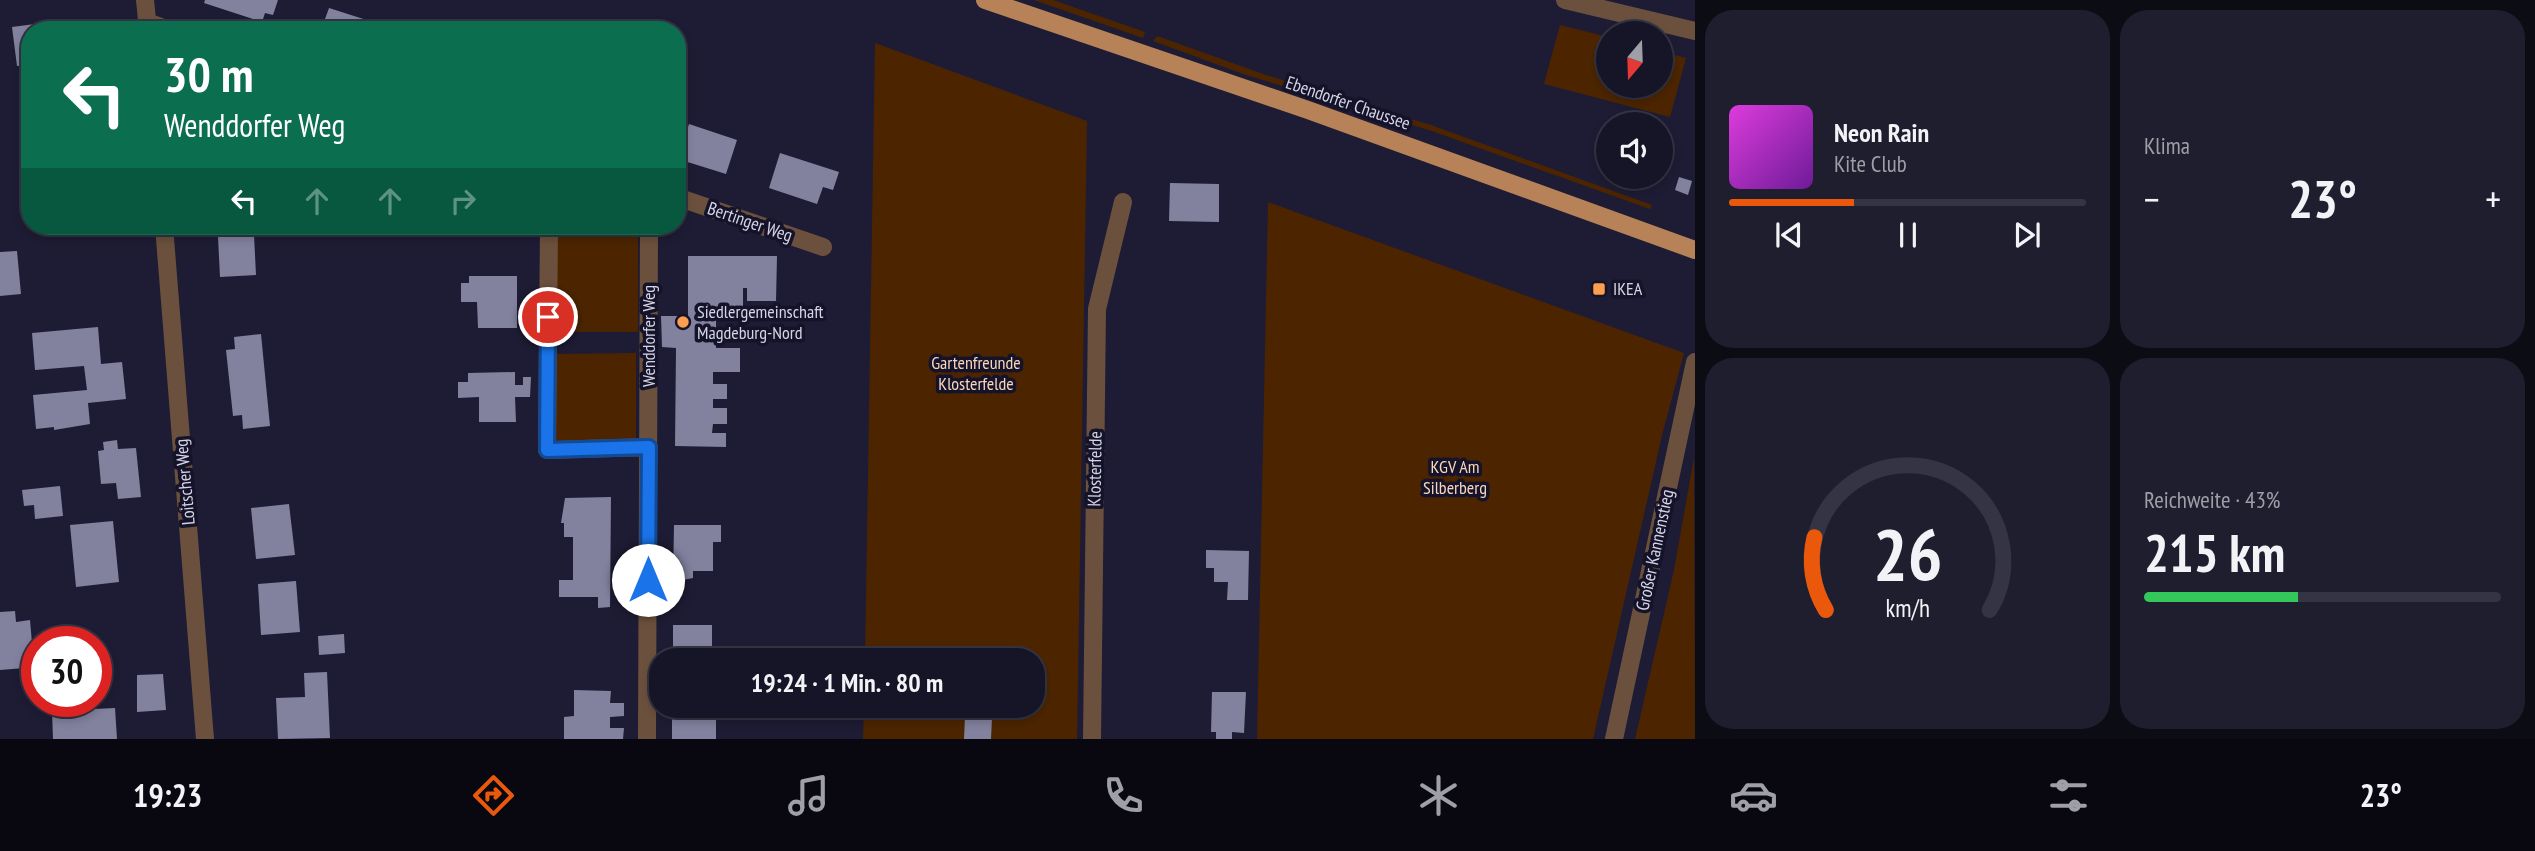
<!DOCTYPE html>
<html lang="de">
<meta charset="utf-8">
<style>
:root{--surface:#161527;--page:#1f1e2f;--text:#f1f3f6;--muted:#9e9fa7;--line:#353444;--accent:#ea580c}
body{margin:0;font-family:"PT Sans Narrow",sans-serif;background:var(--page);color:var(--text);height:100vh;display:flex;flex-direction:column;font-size:26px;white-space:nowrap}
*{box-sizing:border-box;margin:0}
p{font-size:23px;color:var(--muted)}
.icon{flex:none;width:38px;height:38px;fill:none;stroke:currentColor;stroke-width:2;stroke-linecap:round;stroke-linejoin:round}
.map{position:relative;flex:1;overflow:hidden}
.sheet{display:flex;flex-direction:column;gap:10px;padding:10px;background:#0c0c15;width:840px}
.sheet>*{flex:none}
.hud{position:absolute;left:21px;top:21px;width:665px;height:214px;border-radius:28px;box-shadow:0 4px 10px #0003,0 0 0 2px var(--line);background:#0b6e4f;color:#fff;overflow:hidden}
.needle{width:46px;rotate:199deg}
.tools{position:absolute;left:1596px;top:21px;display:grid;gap:14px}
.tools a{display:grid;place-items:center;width:77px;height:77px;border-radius:50%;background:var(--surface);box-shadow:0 4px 10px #0003,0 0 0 2px var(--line);font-size:35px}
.speed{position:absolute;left:21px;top:626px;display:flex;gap:14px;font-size:35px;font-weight:700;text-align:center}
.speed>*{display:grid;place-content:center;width:91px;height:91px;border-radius:50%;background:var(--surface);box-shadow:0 4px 10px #0003,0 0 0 2px var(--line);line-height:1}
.speed .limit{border:10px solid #d22;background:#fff;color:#111}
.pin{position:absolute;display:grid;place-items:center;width:60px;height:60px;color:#fff;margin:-30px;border:4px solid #fff;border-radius:50%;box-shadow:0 2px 7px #0007}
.me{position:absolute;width:77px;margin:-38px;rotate:0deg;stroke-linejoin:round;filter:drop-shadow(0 0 5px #0008)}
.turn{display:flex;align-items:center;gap:24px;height:147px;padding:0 28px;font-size:32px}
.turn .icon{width:91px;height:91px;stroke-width:2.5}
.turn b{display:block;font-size:49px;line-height:60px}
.lanes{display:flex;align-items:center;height:66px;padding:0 28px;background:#0003;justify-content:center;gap:35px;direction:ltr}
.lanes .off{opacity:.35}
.big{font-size:52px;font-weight:700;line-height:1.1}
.sheet .widget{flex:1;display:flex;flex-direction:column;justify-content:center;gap:10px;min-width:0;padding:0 24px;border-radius:28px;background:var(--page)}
.sheet .dial{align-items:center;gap:0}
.dial svg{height:182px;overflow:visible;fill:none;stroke:var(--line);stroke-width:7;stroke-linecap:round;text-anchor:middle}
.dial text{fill:var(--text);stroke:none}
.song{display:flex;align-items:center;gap:21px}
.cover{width:84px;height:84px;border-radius:10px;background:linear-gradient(135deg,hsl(300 70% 55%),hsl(280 70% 35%))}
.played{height:7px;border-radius:4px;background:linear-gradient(90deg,var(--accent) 35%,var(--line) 35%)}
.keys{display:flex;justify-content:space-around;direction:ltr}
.heat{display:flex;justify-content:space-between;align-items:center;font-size:38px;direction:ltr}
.charge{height:10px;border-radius:5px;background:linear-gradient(90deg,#34c759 43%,var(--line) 0)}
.sheet .tiles{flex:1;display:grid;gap:10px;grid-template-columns:repeat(2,1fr)}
.trip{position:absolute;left:649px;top:648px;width:396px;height:70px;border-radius:28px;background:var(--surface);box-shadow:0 4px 10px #0003,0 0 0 2px var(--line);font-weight:700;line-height:70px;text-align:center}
.dock{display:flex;height:112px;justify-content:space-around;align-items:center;background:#090810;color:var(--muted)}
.dock .icon{width:49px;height:49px}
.dock .on{color:var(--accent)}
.dock b{font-size:32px;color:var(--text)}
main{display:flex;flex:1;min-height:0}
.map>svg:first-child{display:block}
.green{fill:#4c2500}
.building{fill:#82829f}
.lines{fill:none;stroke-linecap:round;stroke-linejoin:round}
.street{stroke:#6b513d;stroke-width:18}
.primary{stroke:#b78258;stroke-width:18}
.route-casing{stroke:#114b97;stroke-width:18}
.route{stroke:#1a73e8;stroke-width:12}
.poi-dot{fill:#fb9e50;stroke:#151329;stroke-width:2.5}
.labels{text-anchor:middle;stroke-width:7;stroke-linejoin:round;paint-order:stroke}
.street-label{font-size:18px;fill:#d5d5e6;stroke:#151329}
.poi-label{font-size:18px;fill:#d5d5e6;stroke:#151329;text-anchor:start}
.park-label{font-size:18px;fill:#f9d6bc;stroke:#151329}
</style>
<main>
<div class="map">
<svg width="1695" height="739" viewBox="0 0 1695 739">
<rect width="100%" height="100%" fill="#1e1c34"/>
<!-- green -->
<path class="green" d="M 1034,0 L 1053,0 L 1145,32 L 1143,38 Z
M 1560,25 L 1608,37 L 1608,86 L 1661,86 L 1661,51 L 1686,58 L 1670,117 L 1544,84 Z
M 1157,36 L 1266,75 L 1431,125 L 1652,205 L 1650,209 L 1429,130 L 1246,75 L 1153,41 Z
M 875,43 L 1087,121 L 1077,739 L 863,739 L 864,705 L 1032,705 L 1032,660 L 865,660 Z
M 1268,202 L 1684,353 L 1662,435 L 1593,739 L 1257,739 Z
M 553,226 L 638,226 L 638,332 L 554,332 Z
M 636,353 L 636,440 L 556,440 L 555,354 Z
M 1694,458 L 1695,739 L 1635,739 L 1674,570 Z"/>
<!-- building -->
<path class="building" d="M 205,0 L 278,0 L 273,15 L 265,13 L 262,22 L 204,3 Z
M 329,8 L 376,23 L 374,30 L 321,30 Z
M 58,21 L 59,30 L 30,30 L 30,65 L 17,66 L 12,27 Z
M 30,105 L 30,144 L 25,145 L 21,106 Z
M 689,124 L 737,140 L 726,174 L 678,159 Z
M 780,153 L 839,172 L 833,190 L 823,187 L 817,204 L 769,188 Z
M 30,165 L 30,185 L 28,185 L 26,166 Z
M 1679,177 L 1692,181 L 1688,195 L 1675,190 Z
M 1170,183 L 1219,184 L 1219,222 L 1169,221 Z
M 478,226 L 529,226 L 529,234 L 478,234 Z
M 254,235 L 256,275 L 220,277 L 218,237 Z
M 17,251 L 21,294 L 0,296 L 0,252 Z
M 688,256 L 777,256 L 776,301 L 747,301 L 747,288 L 743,288 L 743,316 L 716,316 L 716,348 L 740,348 L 740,372 L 713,372 L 713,384 L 727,384 L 727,399 L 713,399 L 713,408 L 727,408 L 727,424 L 713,424 L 712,433 L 726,433 L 726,447 L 675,446 L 676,348 L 662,347 L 661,316 L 688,316 Z
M 469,276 L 517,276 L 517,328 L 478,328 L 477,302 L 461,302 L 461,283 L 469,283 Z
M 98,327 L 101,364 L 122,362 L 126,399 L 88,403 L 90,424 L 54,430 L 54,427 L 36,429 L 33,395 L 87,390 L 84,366 L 35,370 L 32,333 Z
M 261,334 L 270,426 L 243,429 L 242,415 L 233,416 L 226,350 L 235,349 L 234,337 Z
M 515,372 L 515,385 L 523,385 L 523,377 L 531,377 L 530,397 L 515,397 L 516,422 L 479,422 L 479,397 L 458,398 L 458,382 L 468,382 L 468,373 Z
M 117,440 L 118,449 L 136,448 L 141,497 L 118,499 L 116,483 L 101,484 L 98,451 L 104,450 L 103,442 Z
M 60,486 L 63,516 L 35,519 L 34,505 L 24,506 L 22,490 Z
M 611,497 L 610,607 L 598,608 L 598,597 L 559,597 L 559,580 L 573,580 L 573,537 L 564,537 L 564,523 L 561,523 L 565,498 Z
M 289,504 L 295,555 L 256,559 L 251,508 Z
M 113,521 L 119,582 L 76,587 L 70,525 Z
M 674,525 L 721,525 L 721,542 L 713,542 L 713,571 L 693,571 L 693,578 L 673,582 Z
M 1206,550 L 1249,551 L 1248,600 L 1227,600 L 1228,582 L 1214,582 L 1214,568 L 1206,568 Z
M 296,581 L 300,632 L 261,635 L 258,584 Z
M 15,611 L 16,622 L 30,620 L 32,643 L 37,642 L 37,667 L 0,670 L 0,612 Z
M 673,625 L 712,625 L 712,660 L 673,660 Z
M 344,634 L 345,653 L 319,655 L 318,636 Z
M 327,672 L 330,738 L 278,739 L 276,698 L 305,697 L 304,673 Z
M 163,674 L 166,710 L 137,712 L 137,675 Z
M 574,690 L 611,691 L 610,703 L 624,703 L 624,716 L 610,717 L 610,728 L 624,728 L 623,739 L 564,739 L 564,717 L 574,716 Z
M 1212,692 L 1246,692 L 1244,733 L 1232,732 L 1232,739 L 1216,739 L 1216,732 L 1211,732 Z
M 712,705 L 767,705 L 767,709 L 713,711 Z
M 115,708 L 117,739 L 53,739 L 52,711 Z
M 965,716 L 992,718 L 991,739 L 964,739 Z
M 672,718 L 716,719 L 716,739 L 672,739 Z"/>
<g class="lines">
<!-- street -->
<path class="street" d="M 145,0 L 148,30
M 1565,0 L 1695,31
M 147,22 L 169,30
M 677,197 L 823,247
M 164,226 L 205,739
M 549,226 L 547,450 L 649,447
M 647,739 L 649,226
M 1092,739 L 1097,309 L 1123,202
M 1614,739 L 1695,362"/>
<!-- primary -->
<path class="primary" d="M 985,0 L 1308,110 L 1695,250"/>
</g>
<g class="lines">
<defs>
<path id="route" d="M 548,317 L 547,450 L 649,447 L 648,580"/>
</defs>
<!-- route casing -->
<use href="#route" class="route-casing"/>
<!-- route -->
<use href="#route" class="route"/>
</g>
<!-- markers -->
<g class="poi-dot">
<rect x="1592" y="282" width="14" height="14" rx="3.5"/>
<circle cx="683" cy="322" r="7"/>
</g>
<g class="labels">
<!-- street labels -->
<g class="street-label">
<text transform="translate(1348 103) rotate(19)" y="6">Ebendorfer Chaussee</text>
<text transform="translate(750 222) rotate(19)" y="6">Bertinger Weg</text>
<text transform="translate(649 336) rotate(-90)" y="6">Wenddorfer Weg</text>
<text transform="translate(1095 469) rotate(-89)" y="6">Klosterfelde</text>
<text transform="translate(185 482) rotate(-95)" y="6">Loitscher Weg</text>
<text transform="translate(1655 550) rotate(-78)" y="6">Großer Kannenstieg</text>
</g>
<!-- poi labels -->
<g class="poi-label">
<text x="1613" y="295">IKEA</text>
<text x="697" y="318">Siedlergemeinschaft<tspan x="697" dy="21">Magdeburg-Nord</tspan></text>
</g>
<!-- park labels -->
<g class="park-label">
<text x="976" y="369">Gartenfreunde<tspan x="976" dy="21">Klosterfelde</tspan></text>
<text x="1455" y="473">KGV Am<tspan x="1455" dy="21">Silberberg</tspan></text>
</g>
</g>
</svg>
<div class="tools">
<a><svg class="needle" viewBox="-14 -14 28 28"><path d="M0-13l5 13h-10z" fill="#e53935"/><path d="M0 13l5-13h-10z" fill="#9e9fa7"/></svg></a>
<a><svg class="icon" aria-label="sound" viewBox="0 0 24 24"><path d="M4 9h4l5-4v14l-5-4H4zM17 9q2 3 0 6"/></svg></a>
</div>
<div class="speed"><div class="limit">30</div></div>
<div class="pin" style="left:548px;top:317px;background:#d93025"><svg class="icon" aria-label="arrive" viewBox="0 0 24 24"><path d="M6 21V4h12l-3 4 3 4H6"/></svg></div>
<svg class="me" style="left:648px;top:580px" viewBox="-20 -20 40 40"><circle r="19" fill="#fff"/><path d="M0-13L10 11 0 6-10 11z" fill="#1a73e8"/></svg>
<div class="trip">19:24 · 1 Min. · 80 m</div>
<div class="hud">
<div class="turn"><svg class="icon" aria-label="left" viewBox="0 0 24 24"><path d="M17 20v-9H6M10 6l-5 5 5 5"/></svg><div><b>30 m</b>Wenddorfer Weg</div></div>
<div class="lanes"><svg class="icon" aria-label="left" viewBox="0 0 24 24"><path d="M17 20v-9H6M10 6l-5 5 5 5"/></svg><svg class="icon off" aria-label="ahead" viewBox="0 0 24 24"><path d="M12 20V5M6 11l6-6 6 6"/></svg><svg class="icon off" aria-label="ahead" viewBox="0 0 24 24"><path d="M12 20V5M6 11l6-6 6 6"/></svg><svg class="icon off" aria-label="right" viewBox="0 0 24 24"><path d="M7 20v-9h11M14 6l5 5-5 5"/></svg></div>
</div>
</div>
<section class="sheet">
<div class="tiles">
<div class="widget">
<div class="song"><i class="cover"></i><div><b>Neon Rain</b><p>Kite Club</p></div></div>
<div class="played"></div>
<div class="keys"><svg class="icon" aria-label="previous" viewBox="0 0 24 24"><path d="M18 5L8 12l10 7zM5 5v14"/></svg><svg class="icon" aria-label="pause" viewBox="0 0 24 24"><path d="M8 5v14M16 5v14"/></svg><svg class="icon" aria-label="next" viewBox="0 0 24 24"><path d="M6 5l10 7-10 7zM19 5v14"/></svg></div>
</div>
<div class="widget"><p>Klima</p>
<div class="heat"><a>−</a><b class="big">23°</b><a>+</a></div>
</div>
<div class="widget dial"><svg viewBox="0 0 100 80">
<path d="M14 69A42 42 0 1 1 86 69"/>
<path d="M14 69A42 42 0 0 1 9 37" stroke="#ea580c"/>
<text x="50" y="56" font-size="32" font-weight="700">26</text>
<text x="50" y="72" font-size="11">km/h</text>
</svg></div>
<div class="widget"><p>Reichweite · 43%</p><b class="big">215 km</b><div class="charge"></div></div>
</div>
</section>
</main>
<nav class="dock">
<b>19:23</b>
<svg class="icon on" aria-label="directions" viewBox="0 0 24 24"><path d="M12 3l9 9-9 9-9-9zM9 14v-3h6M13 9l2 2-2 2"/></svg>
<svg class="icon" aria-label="music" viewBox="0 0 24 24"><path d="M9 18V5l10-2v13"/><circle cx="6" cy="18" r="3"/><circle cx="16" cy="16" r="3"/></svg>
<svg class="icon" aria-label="phone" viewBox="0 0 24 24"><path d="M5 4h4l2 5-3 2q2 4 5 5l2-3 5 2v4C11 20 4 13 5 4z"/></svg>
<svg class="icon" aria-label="climate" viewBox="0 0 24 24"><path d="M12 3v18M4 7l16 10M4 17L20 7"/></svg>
<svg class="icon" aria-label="car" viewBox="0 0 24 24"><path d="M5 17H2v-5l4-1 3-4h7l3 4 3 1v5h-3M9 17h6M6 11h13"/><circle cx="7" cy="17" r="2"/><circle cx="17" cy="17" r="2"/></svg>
<svg class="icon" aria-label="filters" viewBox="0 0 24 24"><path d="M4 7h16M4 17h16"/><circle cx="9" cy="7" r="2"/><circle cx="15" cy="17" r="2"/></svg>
<b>23°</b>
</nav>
